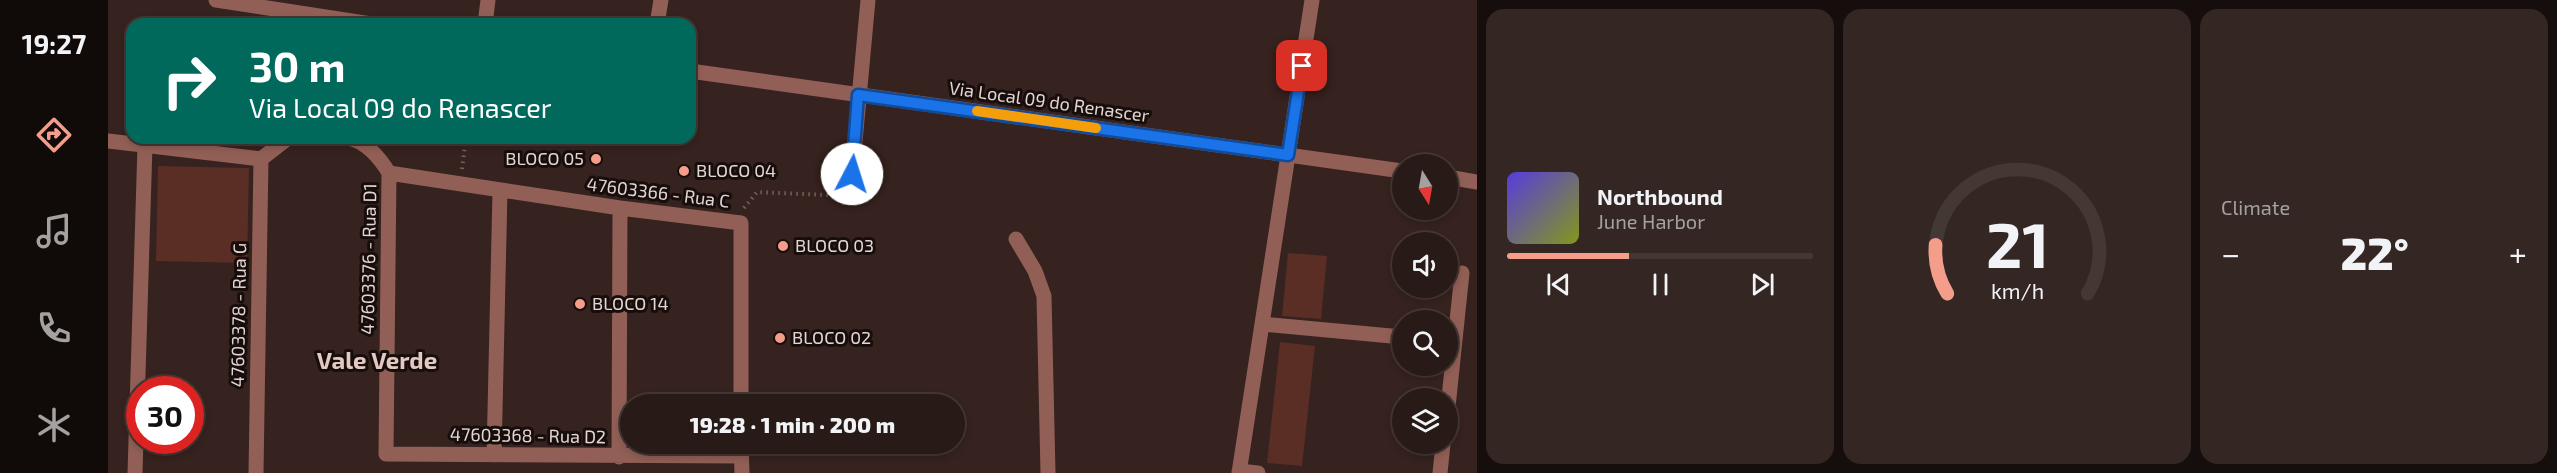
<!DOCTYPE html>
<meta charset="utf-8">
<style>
:root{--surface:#281a16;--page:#342723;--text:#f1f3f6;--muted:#a5a1a1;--line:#443835;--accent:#f49d8b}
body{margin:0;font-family:"Exo 2",sans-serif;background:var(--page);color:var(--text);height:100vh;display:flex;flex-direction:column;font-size:22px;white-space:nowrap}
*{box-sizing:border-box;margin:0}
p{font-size:20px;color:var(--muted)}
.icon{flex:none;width:33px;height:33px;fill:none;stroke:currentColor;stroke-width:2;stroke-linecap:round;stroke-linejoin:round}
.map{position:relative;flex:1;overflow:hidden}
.details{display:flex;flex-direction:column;gap:9px;padding:9px;background:#160e0c;width:1080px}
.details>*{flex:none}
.banner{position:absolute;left:18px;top:18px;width:570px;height:126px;border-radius:18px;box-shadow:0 3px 9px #0003,0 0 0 2px var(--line);background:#00695c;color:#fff;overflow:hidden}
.needle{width:39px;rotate:169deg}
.controls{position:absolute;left:1284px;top:154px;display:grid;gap:12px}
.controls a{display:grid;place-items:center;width:66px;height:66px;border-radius:50%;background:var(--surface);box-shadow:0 3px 9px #0003,0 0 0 2px var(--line);font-size:30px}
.speed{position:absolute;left:18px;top:376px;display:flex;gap:12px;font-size:30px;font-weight:700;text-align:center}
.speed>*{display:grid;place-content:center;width:78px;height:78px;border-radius:50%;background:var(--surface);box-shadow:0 3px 9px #0003,0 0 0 2px var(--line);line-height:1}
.speed .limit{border:9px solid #d22;background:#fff;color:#111}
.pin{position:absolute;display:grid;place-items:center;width:51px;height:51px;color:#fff;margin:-26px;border-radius:12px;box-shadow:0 3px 9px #0006}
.me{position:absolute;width:66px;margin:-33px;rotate:5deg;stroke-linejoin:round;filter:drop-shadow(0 0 4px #0008)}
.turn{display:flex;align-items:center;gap:21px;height:126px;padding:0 24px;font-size:27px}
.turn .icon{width:78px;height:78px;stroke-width:2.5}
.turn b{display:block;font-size:42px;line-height:51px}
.big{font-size:45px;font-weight:800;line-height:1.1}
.details .card{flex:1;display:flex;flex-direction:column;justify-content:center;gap:9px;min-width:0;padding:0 21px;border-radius:18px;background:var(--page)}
.details .dial{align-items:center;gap:0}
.dial svg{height:156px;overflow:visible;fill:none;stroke:var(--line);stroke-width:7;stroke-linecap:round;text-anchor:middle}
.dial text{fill:var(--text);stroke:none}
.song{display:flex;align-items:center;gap:18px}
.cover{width:72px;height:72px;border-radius:9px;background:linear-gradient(135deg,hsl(250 70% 55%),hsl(70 70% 35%))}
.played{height:6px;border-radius:3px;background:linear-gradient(90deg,var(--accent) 40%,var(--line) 40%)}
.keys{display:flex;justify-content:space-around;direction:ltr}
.heat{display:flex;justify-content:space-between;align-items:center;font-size:33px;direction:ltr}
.details .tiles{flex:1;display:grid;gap:9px;grid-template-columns:repeat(3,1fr)}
.trip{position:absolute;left:512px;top:394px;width:345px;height:60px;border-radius:30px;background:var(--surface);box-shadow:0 3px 9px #0003,0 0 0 2px var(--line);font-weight:800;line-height:60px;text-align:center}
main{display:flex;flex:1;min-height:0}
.menu{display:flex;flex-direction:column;width:108px;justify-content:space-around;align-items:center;background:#100a09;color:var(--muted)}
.menu .icon{width:42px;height:42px}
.menu .active{color:var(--accent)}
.menu b{font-size:27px;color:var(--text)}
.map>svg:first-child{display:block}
.green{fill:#5a2e25}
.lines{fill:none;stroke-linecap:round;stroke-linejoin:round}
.path{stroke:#74625e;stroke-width:4;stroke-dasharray:1.5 4.5;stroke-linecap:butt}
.minor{stroke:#915f55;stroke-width:15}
.route-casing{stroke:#114b97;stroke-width:15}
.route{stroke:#1a73e8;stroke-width:10}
.slow{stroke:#f59e0b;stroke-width:10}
.poi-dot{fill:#f49d8b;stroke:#170e0c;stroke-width:2}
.labels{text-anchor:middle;stroke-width:6;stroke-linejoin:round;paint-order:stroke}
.street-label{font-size:18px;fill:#e3d5d2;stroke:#170e0c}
.poi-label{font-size:18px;fill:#e3d5d2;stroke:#170e0c;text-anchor:start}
.district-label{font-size:24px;font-weight:bold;fill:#e4c9c3;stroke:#170e0c}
</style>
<main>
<nav class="menu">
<b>19:27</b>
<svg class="icon active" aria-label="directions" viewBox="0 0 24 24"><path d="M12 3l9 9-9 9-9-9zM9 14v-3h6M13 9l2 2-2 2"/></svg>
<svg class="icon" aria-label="music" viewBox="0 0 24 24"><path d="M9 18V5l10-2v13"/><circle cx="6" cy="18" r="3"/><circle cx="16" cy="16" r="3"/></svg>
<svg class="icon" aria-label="phone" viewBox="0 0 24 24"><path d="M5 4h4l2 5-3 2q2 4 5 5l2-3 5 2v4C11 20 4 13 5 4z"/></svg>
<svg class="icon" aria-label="climate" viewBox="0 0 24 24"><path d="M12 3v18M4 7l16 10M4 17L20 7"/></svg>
</nav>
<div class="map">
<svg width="1369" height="473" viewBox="0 0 1369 473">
<rect width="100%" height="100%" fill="#36221e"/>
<!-- green -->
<path class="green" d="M 50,166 L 141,168 L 139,263 L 48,261 Z
M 1180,253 L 1219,256 L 1213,319 L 1174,316 Z
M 1172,342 L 1207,346 L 1194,466 L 1159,463 Z"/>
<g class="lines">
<!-- path -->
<path class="path" d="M 354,169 L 358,138
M 636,208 L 649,192 L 721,195 L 735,186"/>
<!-- minor -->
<path class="minor" d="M 108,0 L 263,24
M 377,24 L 380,0
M 549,24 L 553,0
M 582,71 L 1294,171
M 239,138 C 257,140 272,158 281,173
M 0,141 L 153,159
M 153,159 L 180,138
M 281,173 L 278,454 L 633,456
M 281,173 L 512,208 L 633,223 L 633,405
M 744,174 L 760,0
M 1340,177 L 1369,182
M 908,239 L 927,271 L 936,296 L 940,473
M 1154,324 L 1294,337
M 1340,407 L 1354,273
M 633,444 L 634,473
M 386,455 L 392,191
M 511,457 L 512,208
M 1131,471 L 1150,473
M 27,473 L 37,145
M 148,473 L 153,159
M 1131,473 L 1204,0
M 1332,473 L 1335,444"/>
</g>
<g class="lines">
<defs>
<path id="route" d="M 744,174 L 750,95 L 1180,155 L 1194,66"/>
</defs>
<!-- route casing -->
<use href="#route" class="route-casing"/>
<!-- route -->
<use href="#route" class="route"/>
<!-- slow -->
<path class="slow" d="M 869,111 L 988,128"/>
</g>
<!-- markers -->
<g class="poi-dot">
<circle cx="488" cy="159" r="6"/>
<circle cx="576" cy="171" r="6"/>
<circle cx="675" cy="246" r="6"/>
<circle cx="472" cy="304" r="6"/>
<circle cx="672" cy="338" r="6"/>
</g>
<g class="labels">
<!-- street labels -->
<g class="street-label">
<text transform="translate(941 102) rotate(8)" y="6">Via Local 09 do Renascer</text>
<text transform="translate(550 193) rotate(7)" y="6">47603366 - Rua C</text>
<text transform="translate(261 259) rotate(-89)" y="6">47603376 - Rua D1</text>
<text transform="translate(131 315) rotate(-89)" y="6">47603378 - Rua G</text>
<text transform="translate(420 436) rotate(1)" y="6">47603368 - Rua D2</text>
</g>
<!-- poi labels -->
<g class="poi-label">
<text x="476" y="165" text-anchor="end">BLOCO 05</text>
<text x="588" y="177">BLOCO 04</text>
<text x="687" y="252">BLOCO 03</text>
<text x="484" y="310">BLOCO 14</text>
<text x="684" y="344">BLOCO 02</text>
</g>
<!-- district labels -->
<g class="district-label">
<text x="269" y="369">Vale Verde</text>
</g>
</g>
</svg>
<div class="controls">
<a><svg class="needle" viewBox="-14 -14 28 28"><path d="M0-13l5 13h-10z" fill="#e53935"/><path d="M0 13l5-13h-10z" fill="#a5a1a1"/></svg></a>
<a><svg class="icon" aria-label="sound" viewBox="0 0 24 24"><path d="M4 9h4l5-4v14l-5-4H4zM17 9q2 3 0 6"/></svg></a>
<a><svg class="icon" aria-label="search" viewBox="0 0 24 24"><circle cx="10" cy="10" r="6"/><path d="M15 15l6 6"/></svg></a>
<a><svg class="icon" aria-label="layers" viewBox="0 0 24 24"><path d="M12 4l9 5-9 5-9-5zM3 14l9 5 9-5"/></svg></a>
</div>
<div class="speed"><div class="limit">30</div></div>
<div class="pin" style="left:1194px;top:66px;background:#d93025"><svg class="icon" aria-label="arrive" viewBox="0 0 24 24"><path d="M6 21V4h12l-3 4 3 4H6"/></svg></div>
<svg class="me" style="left:744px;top:174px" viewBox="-20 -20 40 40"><circle r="19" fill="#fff"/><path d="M0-13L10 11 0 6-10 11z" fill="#1a73e8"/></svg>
<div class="trip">19:28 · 1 min · 200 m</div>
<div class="banner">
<div class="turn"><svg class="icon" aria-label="right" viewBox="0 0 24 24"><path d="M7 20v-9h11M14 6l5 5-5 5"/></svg><div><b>30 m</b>Via Local 09 do Renascer</div></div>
</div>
</div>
<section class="details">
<div class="tiles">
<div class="card">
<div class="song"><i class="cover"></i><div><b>Northbound</b><p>June Harbor</p></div></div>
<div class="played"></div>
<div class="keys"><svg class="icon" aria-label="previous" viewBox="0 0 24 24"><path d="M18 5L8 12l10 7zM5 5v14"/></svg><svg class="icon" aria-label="pause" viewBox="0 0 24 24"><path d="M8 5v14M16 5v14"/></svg><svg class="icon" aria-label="next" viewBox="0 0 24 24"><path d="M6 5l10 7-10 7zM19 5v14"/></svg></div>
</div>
<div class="card dial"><svg viewBox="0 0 100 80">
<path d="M14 69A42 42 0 1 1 86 69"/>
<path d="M14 69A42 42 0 0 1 8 44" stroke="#f49d8b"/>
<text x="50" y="56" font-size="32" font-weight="700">21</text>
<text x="50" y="72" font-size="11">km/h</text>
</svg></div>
<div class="card"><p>Climate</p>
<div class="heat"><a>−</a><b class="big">22°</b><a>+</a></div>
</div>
</div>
</section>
</main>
